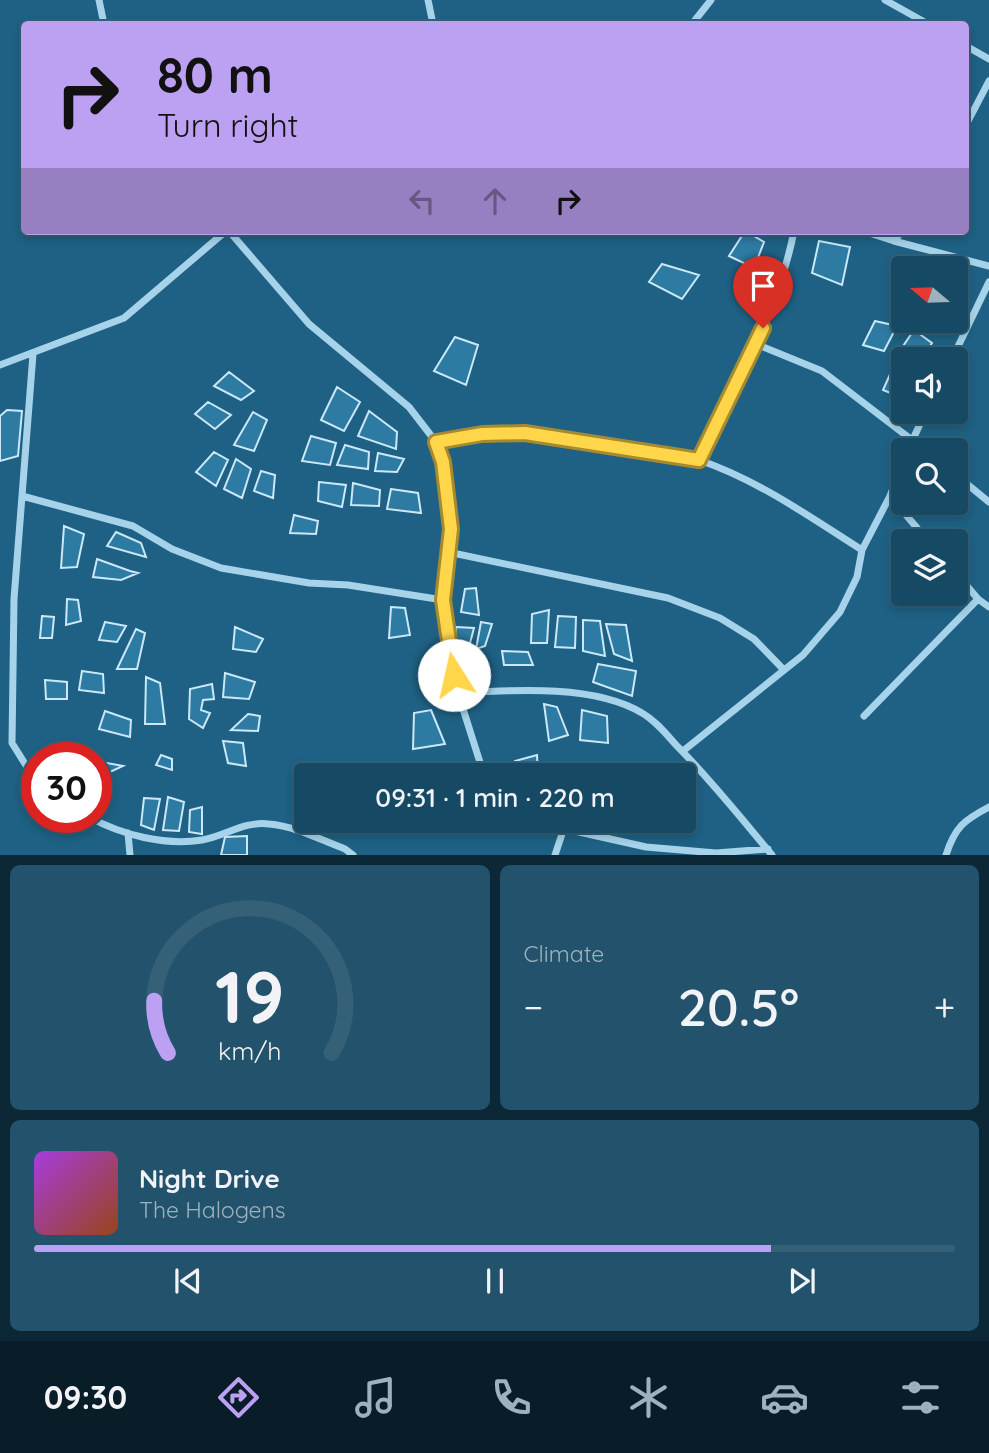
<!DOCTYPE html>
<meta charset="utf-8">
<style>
:root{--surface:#164963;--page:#23536c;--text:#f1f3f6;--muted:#9eb2be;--line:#356178;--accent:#bca0f2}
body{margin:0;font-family:Quicksand,sans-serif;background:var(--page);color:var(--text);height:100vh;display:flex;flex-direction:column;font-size:26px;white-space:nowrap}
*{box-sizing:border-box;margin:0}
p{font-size:23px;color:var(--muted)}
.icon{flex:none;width:38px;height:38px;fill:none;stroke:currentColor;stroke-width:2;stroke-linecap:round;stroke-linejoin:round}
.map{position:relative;height:855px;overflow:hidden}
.drawer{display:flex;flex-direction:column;gap:10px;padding:10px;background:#0c2836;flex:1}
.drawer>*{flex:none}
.top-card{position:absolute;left:21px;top:21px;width:948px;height:214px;border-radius:7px;box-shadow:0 4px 10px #0003,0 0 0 2px var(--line);background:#bca0f2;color:#111;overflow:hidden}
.needle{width:46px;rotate:289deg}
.controls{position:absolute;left:891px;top:256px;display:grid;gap:14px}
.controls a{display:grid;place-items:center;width:77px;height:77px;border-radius:7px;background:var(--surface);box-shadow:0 4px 10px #0003,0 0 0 2px var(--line);font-size:35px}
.speed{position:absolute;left:21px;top:742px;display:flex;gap:14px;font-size:35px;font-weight:700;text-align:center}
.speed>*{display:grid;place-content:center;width:91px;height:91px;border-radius:50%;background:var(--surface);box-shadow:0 4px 10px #0003,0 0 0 2px var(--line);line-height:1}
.speed .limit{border:10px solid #d22;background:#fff;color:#111}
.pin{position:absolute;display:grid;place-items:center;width:60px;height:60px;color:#fff;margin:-72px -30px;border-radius:50% 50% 50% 0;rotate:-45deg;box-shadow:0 0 7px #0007}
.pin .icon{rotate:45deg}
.me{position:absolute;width:77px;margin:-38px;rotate:350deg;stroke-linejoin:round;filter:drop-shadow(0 0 5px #0008)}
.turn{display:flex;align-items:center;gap:24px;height:147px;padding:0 21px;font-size:32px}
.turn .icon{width:91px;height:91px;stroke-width:2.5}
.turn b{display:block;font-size:49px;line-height:60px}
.lanes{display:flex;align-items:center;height:66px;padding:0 21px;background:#0003;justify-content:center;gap:35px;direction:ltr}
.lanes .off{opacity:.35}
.big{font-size:52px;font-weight:600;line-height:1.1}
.drawer .tile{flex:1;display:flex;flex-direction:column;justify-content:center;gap:10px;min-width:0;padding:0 24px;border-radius:10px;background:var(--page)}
.drawer .dial{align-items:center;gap:0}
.dial svg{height:182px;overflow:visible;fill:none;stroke:var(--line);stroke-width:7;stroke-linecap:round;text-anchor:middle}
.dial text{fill:var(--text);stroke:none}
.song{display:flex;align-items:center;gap:21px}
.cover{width:84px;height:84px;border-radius:10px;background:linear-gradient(135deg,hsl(280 70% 55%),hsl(20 70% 35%))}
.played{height:7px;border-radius:4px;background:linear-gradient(90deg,var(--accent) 80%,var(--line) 80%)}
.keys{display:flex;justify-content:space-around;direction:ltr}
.heat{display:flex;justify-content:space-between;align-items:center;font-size:38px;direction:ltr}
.drawer .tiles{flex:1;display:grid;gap:10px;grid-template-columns:1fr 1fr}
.tile:last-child{grid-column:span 2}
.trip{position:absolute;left:294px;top:763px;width:402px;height:70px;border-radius:7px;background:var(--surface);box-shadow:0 4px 10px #0003,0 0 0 2px var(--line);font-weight:600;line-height:70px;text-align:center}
.menu{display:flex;height:112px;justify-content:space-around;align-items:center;background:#091d28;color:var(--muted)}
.menu .icon{width:49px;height:49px}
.menu .on{color:var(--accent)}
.menu b{font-size:32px;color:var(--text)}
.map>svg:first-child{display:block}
.building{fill:#2d7aa2;stroke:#cae8f7;stroke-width:2}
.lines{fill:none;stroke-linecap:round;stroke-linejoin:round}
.minor{stroke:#a6d3ea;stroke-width:7}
.route-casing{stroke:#a68a30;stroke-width:18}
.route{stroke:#ffd54a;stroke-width:12}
</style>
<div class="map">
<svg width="989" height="855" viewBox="0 0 989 855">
<rect width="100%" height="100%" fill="#1e6184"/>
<!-- building -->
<path class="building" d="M 745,231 L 764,242 L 754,268 L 729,256 Z
M 819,241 L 850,247 L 842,285 L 812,273 Z
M 662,264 L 699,275 L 682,299 L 649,282 Z
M 875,321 L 897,326 L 884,351 L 863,345 Z
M 914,330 L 932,343 L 922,359 L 907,359 L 897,355 Z
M 455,337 L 478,345 L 466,385 L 434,371 Z
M 896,361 L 903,365 L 903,393 L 900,397 L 883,390 Z
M 229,372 L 254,391 L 241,400 L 214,386 Z
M 337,387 L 360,402 L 344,431 L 321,420 Z
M 208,402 L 231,415 L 215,429 L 195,414 Z
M 7,410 L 22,411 L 18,456 L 0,461 L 0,416 Z
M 369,411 L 397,432 L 396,449 L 358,436 Z
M 253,412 L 267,420 L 254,451 L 234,445 Z
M 311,436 L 336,443 L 330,465 L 302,461 Z
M 345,445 L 369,452 L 368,469 L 337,465 Z
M 214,452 L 228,460 L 216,486 L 196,472 Z
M 378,453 L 404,459 L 397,472 L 375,471 Z
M 236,459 L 251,469 L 242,498 L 224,489 Z
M 261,471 L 275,475 L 273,498 L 254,491 Z
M 319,482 L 346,485 L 342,507 L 318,501 Z
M 353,483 L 380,490 L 379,506 L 351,505 Z
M 391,489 L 418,493 L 421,513 L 387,509 Z
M 294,515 L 318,521 L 316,534 L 290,533 Z
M 64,526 L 84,534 L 77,567 L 61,568 Z
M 116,532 L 141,543 L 146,557 L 107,546 Z
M 97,559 L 130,571 L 138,573 L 121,580 L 93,577 Z
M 476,588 L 479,615 L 461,612 L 465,589 Z
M 67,599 L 78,600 L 81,621 L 66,625 Z
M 391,607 L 405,608 L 410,635 L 389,638 Z
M 549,610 L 547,643 L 531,643 L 532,614 Z
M 42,616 L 54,617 L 52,638 L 40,638 Z
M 558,616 L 576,617 L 575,648 L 555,647 Z
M 583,620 L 600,621 L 605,656 L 583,651 Z
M 105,622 L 126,626 L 117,642 L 99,640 Z
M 481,622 L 492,624 L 485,646 L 476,649 Z
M 606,624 L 626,625 L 632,661 L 614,654 Z
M 235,627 L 263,639 L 256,652 L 233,649 Z
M 456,627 L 474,628 L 469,647 L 454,646 Z
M 136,629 L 145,633 L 137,669 L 117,669 Z
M 502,651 L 528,652 L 533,665 L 504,665 Z
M 598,664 L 636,671 L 632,696 L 593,682 Z
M 82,671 L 103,674 L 104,693 L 79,690 Z
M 225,673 L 255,682 L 249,699 L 223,697 Z
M 146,677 L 160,683 L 165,724 L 145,724 Z
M 45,680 L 67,682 L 67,699 L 46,699 Z
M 212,684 L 214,699 L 203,700 L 201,710 L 210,713 L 203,728 L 189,719 L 190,689 Z
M 544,704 L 557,707 L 568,735 L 549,741 Z
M 431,710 L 445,744 L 413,749 L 414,713 Z
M 582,710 L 607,716 L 608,743 L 580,740 Z
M 105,711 L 131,720 L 130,737 L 99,729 Z
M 248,714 L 260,716 L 258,731 L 231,730 Z
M 223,741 L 243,743 L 246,766 L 228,763 Z
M 161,755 L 172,759 L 172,770 L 156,765 Z
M 537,755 L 538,775 L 516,775 L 515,761 Z
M 96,761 L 123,766 L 99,777 L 96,775 Z
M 168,797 L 184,802 L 179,831 L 163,830 Z
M 144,798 L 160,799 L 154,830 L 141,825 Z
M 202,807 L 202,834 L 189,832 L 190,810 Z
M 247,836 L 247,855 L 221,855 L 225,837 Z"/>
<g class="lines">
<!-- minor -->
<path class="minor" d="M 99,0 L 104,24
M 428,0 L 433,24
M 885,0 L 928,24
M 692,24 L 711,0
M 966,46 L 989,59
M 966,125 L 989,81
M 229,231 L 309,324 L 409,407 L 436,442 L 444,462 L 451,529 L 443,600 L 451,657 L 458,693 L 484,775
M 863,231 L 894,241 L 989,266
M 894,241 L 902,231
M 756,344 L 822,371 L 925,450
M 33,354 L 14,599 L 12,743 L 37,783
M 952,359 L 989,282
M 0,365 L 124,318 L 226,231
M 436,442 L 482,434 L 525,433 L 699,460 C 758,480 810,517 862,550
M 908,450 L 926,411
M 699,460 C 735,385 778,313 794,231
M 956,475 L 989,502
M 22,496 L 133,526 L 172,549 L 221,568 L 309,583 L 348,585 L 443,600
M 890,496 L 928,541
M 448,552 L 668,598 L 720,618 L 754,639 L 784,670
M 956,573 L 978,599 L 989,607
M 458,693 C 512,690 594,684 642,713 C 656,721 666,734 677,746 C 711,780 741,818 772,855
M 864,716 L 978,599
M 683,751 L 803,655 L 840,612 L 857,577 L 862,550 L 890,496 L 903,462
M 89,817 C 122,835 165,846 202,840 C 226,836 243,821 269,824 C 295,826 321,840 345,849 L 353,855
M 530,821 L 646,847 L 716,853 L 768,849
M 128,833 L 130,855
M 555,855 L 564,828
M 946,855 C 955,827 964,820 989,807"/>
</g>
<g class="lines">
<defs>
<path id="route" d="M 454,675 L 443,600 L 451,529 L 443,462 L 436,442 L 482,434 L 525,433 L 699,460 L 763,328"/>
</defs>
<!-- route casing -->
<use href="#route" class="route-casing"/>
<!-- route -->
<use href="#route" class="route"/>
</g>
</svg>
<div class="controls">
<a><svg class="needle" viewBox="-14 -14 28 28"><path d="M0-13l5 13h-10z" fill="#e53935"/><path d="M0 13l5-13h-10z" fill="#9eb2be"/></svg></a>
<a><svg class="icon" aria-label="sound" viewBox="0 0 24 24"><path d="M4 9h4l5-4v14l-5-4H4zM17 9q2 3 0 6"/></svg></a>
<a><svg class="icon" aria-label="search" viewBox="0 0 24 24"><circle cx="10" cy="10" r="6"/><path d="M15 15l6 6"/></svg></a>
<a><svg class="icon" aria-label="layers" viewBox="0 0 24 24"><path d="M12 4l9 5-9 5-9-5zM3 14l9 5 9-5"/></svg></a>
</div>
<div class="speed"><div class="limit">30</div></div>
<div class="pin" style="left:763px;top:328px;background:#d93025"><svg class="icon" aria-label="arrive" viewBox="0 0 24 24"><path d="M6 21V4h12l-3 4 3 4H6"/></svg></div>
<svg class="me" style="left:454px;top:675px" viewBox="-20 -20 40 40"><circle r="19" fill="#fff"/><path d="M0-13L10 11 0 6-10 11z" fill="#ffd54a"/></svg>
<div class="trip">09:31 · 1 min · 220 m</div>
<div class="top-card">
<div class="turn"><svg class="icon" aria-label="right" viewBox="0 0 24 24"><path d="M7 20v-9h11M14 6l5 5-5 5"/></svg><div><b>80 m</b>Turn right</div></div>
<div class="lanes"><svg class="icon off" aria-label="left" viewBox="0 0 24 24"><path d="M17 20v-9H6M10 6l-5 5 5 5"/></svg><svg class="icon off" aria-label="ahead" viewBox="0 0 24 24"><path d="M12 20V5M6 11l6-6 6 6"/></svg><svg class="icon" aria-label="right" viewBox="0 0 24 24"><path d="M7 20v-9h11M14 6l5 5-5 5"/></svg></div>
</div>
</div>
<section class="drawer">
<div class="tiles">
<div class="tile dial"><svg viewBox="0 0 100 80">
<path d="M14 69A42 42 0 1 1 86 69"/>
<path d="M14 69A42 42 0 0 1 8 46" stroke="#bca0f2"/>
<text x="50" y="56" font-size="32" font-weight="700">19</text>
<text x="50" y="72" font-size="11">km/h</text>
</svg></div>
<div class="tile"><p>Climate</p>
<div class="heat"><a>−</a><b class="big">20.5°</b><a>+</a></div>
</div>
<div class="tile">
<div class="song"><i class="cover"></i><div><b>Night Drive</b><p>The Halogens</p></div></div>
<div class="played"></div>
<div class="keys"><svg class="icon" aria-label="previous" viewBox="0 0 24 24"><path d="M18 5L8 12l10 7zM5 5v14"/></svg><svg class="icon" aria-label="pause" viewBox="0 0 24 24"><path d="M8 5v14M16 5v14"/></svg><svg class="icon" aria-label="next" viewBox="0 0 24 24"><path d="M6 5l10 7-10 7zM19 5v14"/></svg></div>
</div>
</div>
</section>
<nav class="menu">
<b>09:30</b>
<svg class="icon on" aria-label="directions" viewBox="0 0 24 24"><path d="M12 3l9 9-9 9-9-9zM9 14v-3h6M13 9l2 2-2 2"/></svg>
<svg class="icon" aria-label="music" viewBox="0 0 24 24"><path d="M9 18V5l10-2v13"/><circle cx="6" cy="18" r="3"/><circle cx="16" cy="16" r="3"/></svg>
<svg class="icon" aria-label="phone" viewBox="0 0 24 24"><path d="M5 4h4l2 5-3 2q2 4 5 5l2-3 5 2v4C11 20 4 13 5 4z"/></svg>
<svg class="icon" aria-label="climate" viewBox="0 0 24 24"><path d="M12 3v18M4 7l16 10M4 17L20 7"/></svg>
<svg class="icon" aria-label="car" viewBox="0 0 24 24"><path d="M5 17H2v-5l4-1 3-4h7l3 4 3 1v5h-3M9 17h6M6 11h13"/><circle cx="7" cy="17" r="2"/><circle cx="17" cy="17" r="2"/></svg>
<svg class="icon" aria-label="filters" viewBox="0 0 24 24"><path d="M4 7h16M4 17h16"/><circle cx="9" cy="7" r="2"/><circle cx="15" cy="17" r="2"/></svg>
</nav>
